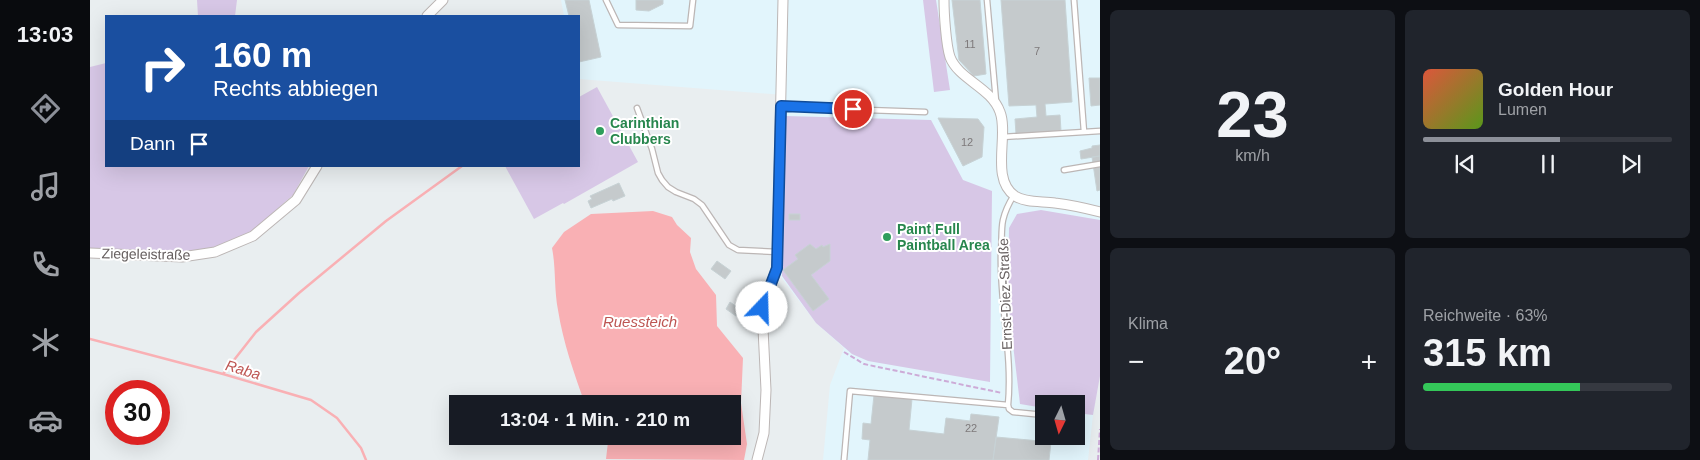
<!DOCTYPE html>
<html lang="de">
<meta charset="utf-8">
<style>
:root{--surface:#171b24;--page:#20242c;--text:#f1f3f6;--muted:#9ea1a6;--line:#363941;--accent:#8c9099}
body{margin:0;font-family:Arial,sans-serif;background:var(--page);color:var(--text);height:100vh;display:flex;flex-direction:column;font-size:19px;white-space:nowrap}
*{box-sizing:border-box;margin:0}
p{font-size:16px;color:var(--muted)}
.icon{flex:none;width:28px;height:28px;fill:none;stroke:currentColor;stroke-width:2;stroke-linecap:round;stroke-linejoin:round}
.map{position:relative;flex:1;overflow:hidden}
.details{display:flex;flex-direction:column;gap:10px;padding:10px;background:#0d0f14;width:600px}
.details>*{flex:none}
.top-card{position:absolute;left:15px;top:15px;width:475px;height:152px;border-radius:0px;box-shadow:0 5px 20px #0002;background:#1a4fa0;color:#fff;overflow:hidden}
.needle{width:32px;rotate:185deg}
.buttons{position:absolute;left:945px;top:395px;display:grid;gap:10px}
.buttons a{display:grid;place-items:center;width:50px;height:50px;border-radius:0px;background:var(--surface);box-shadow:0 5px 20px #0002;font-size:25px}
.speed{position:absolute;left:15px;top:380px;display:flex;gap:10px;font-size:25px;font-weight:700;text-align:center}
.speed>*{display:grid;place-content:center;width:65px;height:65px;border-radius:50%;background:var(--surface);box-shadow:0 5px 20px #0002;line-height:1}
.speed .limit{border:8px solid #d22;background:#fff;color:#111}
.pin{position:absolute;display:grid;place-items:center;width:42px;height:42px;color:#fff;margin:-21px;border:2px solid #fff;border-radius:50%;box-shadow:0 1px 5px #0007}
.me{position:absolute;width:55px;margin:-28px;rotate:21deg;stroke-linejoin:round;filter:drop-shadow(0 0 4px #0008)}
.turn{display:flex;align-items:center;gap:18px;height:105px;padding:0 25px;font-size:22px}
.turn .icon{width:65px;height:65px;stroke-width:2.5}
.turn b{display:block;font-size:35px;line-height:42px}
.then{display:flex;align-items:center;height:48px;padding:0 25px;background:#0003;gap:10px;font-size:19px}
.big{font-size:38px;font-weight:800;line-height:1.1}
.details .card{flex:1;display:flex;flex-direction:column;justify-content:center;gap:8px;min-width:0;padding:0 18px;border-radius:8px;background:var(--page)}
.details .dial{align-items:center;gap:0}
.dial b{font-size:65px;line-height:1}
.song{display:flex;align-items:center;gap:15px}
.cover{width:60px;height:60px;border-radius:8px;background:linear-gradient(135deg,hsl(10 70% 55%),hsl(90 70% 35%))}
.played{height:5px;border-radius:2px;background:linear-gradient(90deg,var(--accent) 55%,var(--line) 55%)}
.keys{display:flex;justify-content:space-around;direction:ltr}
.heat{display:flex;justify-content:space-between;align-items:center;font-size:28px;direction:ltr}
.charge{height:8px;border-radius:4px;background:linear-gradient(90deg,#34c759 63%,var(--line) 0)}
.details .tiles{flex:1;display:grid;gap:10px;grid-template-columns:repeat(2,1fr)}
.trip{position:absolute;left:359px;top:395px;width:292px;height:50px;border-radius:0px;background:var(--surface);box-shadow:0 5px 20px #0002;font-weight:800;line-height:50px;text-align:center}
main{display:flex;flex:1;min-height:0}
.tab-bar{display:flex;flex-direction:column;width:90px;justify-content:space-around;align-items:center;background:#090b0e;color:var(--muted)}
.tab-bar .icon{width:35px;height:35px}
.tab-bar .current{color:var(--accent)}
.tab-bar b{font-size:22px;color:var(--text)}
.map>svg:first-child{display:block}
.commercial{fill:#e2f5fc;fill-rule:evenodd}
.green{fill:#d7c7e6}
.water{fill:#f9b0b4}
.lines{fill:none;stroke-linecap:round;stroke-linejoin:round}
.stream{stroke:#f9b0b4;stroke-width:2.5}
.building{fill:#c5cacc;stroke:#c7d2d5}
.lane-casing{stroke:#bcb6b5;stroke-width:7}
.street-casing{stroke:#bcb6b5;stroke-width:11}
.path{stroke:#cdabd7;stroke-width:2;stroke-dasharray:5 2.5;stroke-linecap:butt}
.lane{stroke:#fff;stroke-width:4.5}
.street{stroke:#fff;stroke-width:9}
.route-casing{stroke:#114b97;stroke-width:12}
.route{stroke:#1a73e8;stroke-width:9}
.leisure-dot{fill:#2e9e5b;stroke:#fff;stroke-width:2}
.labels{text-anchor:middle;stroke-width:4;stroke-linejoin:round;paint-order:stroke}
.number-label{font-size:11px;fill:#7e7a7b}
.leisure-label{font-size:14px;font-weight:bold;fill:#27864d;stroke:#fff;text-anchor:start}
.street-label{font-size:14px;fill:#676060;stroke:#fff}
.water-label{font-size:15px;font-style:italic;fill:#bd5552;stroke:#fff}
</style>
<main>
<nav class="tab-bar">
<b>13:03</b>
<svg class="icon current" aria-label="directions" viewBox="0 0 24 24"><path d="M12 3l9 9-9 9-9-9zM9 14v-3h6M13 9l2 2-2 2"/></svg>
<svg class="icon" aria-label="music" viewBox="0 0 24 24"><path d="M9 18V5l10-2v13"/><circle cx="6" cy="18" r="3"/><circle cx="16" cy="16" r="3"/></svg>
<svg class="icon" aria-label="phone" viewBox="0 0 24 24"><path d="M5 4h4l2 5-3 2q2 4 5 5l2-3 5 2v4C11 20 4 13 5 4z"/></svg>
<svg class="icon" aria-label="climate" viewBox="0 0 24 24"><path d="M12 3v18M4 7l16 10M4 17L20 7"/></svg>
<svg class="icon" aria-label="car" viewBox="0 0 24 24"><path d="M5 17H2v-5l4-1 3-4h7l3 4 3 1v5h-3M9 17h6M6 11h13"/><circle cx="7" cy="17" r="2"/><circle cx="17" cy="17" r="2"/></svg>
</nav>
<div class="map">
<svg width="1010" height="460" viewBox="0 0 1010 460">
<rect width="100%" height="100%" fill="#e9eef0"/>
<!-- commercial -->
<path class="commercial" d="M 471,0 L 1010,0 L 1010,372 L 1003,415 L 998,460 L 733,460 L 740,385 L 754,348 L 726,323 L 691,277 L 694,95 L 489,79 L 489,16 L 474,16 ZM 954,404 L 986,404 L 986,436 L 954,436 Z"/>
<!-- green -->
<path class="green" d="M 107,0 L 147,0 L 145,16 L 108,16 Z
M 833,0 L 846,0 L 860,90 L 844,92 Z
M 16,63 L 16,166 L 219,166 L 203,195 L 160,233 L 128,246 L 102,253 L 0,250 L 0,67 Z
M 507,87 L 548,162 L 474,204 L 473,203 L 444,219 L 415,166 L 489,166 L 489,97 Z
M 696,116 L 841,120 L 873,180 L 902,191 L 900,382 L 778,361 L 762,354 L 726,323 L 692,276 Z
M 951,210 L 1010,220 L 1010,376 L 1003,415 L 986,413 L 986,404 L 954,404 L 954,408 L 930,404 L 918,302 L 919,228 L 927,214 Z"/>
<!-- water -->
<path class="water" d="M 563,211 L 582,217 L 587,225 L 601,238 L 600,252 L 606,269 L 626,295 L 627,326 L 653,358 L 651,403 L 657,444 L 654,460 L 516,459 L 518,442 L 515,436 L 642,436 L 642,404 L 495,404 C 484,373 473,342 468,310 C 464,289 466,268 462,248 L 474,232 L 501,214 Z"/>
<g class="lines">
<!-- stream -->
<path class="stream" d="M 0,339 L 133,374 L 221,400 L 247,418 L 271,448 L 276,460
M 133,374 L 166,332 L 209,293 L 296,221 L 372,166"/>
</g>
<!-- building -->
<path class="building" d="M 475,0 L 499,0 L 511,57 L 489,62 L 489,16 L 479,16 Z
M 546,0 L 573,0 L 573,4 L 559,11 L 546,10 Z
M 862,0 L 890,0 L 896,74 L 884,76 L 869,60 Z
M 911,0 L 975,0 L 982,102 L 955,104 L 956,116 L 970,115 L 971,131 L 926,134 L 925,119 L 947,117 L 946,105 L 919,106 Z
M 999,78 L 1010,78 L 1010,105 L 1001,106 Z
M 848,118 L 888,119 L 894,127 L 892,157 L 873,166 Z
M 1010,145 L 1010,156 L 991,159 L 990,151 L 1002,148 L 1002,146 Z
M 1010,156 L 1010,190 L 1007,191 L 1002,157 Z
M 529,183 L 535,196 L 523,201 L 522,199 L 501,208 L 498,201 L 502,199 L 500,196 Z
M 699,214 L 710,214 L 710,220 L 699,220 Z
M 720,244 L 726,249 L 732,245 L 733,247 L 740,244 L 740,261 L 721,275 L 739,299 L 723,311 L 693,270 L 708,259 L 705,255 Z
M 627,261 L 641,271 L 635,279 L 621,269 Z
M 640,302 L 651,310 L 646,316 L 636,309 Z
M 784,395 L 822,399 L 819,430 L 854,434 L 856,418 L 880,421 L 881,414 L 909,417 L 903,460 L 778,460 L 780,440 L 772,439 L 773,423 L 781,424 Z
M 906,437 L 961,442 L 959,460 L 903,460 Z"/>
<g class="lines">
<defs>
<path id="lane" d="M 516,0 L 528,25 L 600,26 L 603,0
M 897,0 L 906,101
M 984,0 L 994,132
M 691,107 L 835,112
M 547,108 L 562,149 L 568,173 L 572,180 L 578,187 L 586,192 L 604,199 L 612,205 L 639,245 L 648,250 L 688,252
M 912,137 L 1010,131
M 974,170 L 1010,164
M 924,195 C 919,203 915,211 913,220 C 911,229 912,241 911,251 C 909,302 923,354 918,405 L 919,409 L 923,412 L 954,415
M 754,460 L 760,391 L 918,405"/>
<path id="street" d="M 854,0 C 854,13 856,45 860,57 C 869,80 901,87 910,112 C 919,135 900,179 925,196 C 935,203 953,201 965,203 C 981,205 995,208 1010,212
M 337,16 L 353,0
M 0,253 L 92,257 L 125,252 L 163,236 L 206,200 L 227,166
M 667,460 L 674,433 L 676,390 L 672,308 L 687,268 L 693,0"/>
</defs>
<!-- lane casing -->
<use href="#lane" class="lane-casing"/>
<!-- street casing -->
<use href="#street" class="street-casing"/>
<!-- path -->
<path class="path" d="M 754,352 L 774,364 L 912,393
M 1008,460 L 1010,429"/>
<!-- lane -->
<use href="#lane" class="lane"/>
<!-- street -->
<use href="#street" class="street"/>
</g>
<g class="lines">
<defs>
<path id="route" d="M 672,308 L 687,268 L 691,106 L 763,109"/>
</defs>
<!-- route casing -->
<use href="#route" class="route-casing"/>
<!-- route -->
<use href="#route" class="route"/>
</g>
<!-- markers -->
<g class="leisure-dot">
<circle cx="510" cy="131" r="5"/>
<circle cx="797" cy="237" r="5"/>
</g>
<g class="labels">
<!-- number labels -->
<g class="number-label">
<text x="880" y="48">11</text>
<text x="947" y="55">7</text>
<text x="877" y="146">12</text>
<text x="881" y="432">22</text>
</g>
<!-- leisure labels -->
<g class="leisure-label">
<text x="520" y="128">Carinthian<tspan x="520" dy="16">Clubbers</tspan></text>
<text x="807" y="234">Paint Full<tspan x="807" dy="16">Paintball Area</tspan></text>
</g>
<!-- street labels -->
<g class="street-label">
<text transform="translate(56 254) rotate(1)" y="5">Ziegeleistraße</text>
<text transform="translate(915 294) rotate(-92)" y="5">Ernst-Diez-Straße</text>
</g>
<!-- water labels -->
<g class="water-label">
<text x="550" y="327">Ruessteich</text>
<text transform="translate(153 370) rotate(16)" y="5">Raba</text>
</g>
</g>
</svg>
<div class="buttons">
<a><svg class="needle" viewBox="-14 -14 28 28"><path d="M0-13l5 13h-10z" fill="#e53935"/><path d="M0 13l5-13h-10z" fill="#9ea1a6"/></svg></a>
</div>
<div class="speed"><div class="limit">30</div></div>
<div class="pin" style="left:763px;top:109px;background:#d93025"><svg class="icon" aria-label="arrive" viewBox="0 0 24 24"><path d="M6 21V4h12l-3 4 3 4H6"/></svg></div>
<svg class="me" style="left:672px;top:308px" viewBox="-20 -20 40 40"><circle r="19" fill="#fff"/><path d="M0-13L10 11 0 6-10 11z" fill="#1a73e8"/></svg>
<div class="trip">13:04 · 1 Min. · 210 m</div>
<div class="top-card">
<div class="turn"><svg class="icon" aria-label="right" viewBox="0 0 24 24"><path d="M7 20v-9h11M14 6l5 5-5 5"/></svg><div><b>160 m</b>Rechts abbiegen</div></div>
<div class="then">Dann<svg class="icon" aria-label="arrive" viewBox="0 0 24 24"><path d="M6 21V4h12l-3 4 3 4H6"/></svg></div>
</div>
</div>
<section class="details">
<div class="tiles">
<div class="card dial"><b>23</b><p>km/h</p></div>
<div class="card">
<div class="song"><i class="cover"></i><div><b>Golden Hour</b><p>Lumen</p></div></div>
<div class="played"></div>
<div class="keys"><svg class="icon" aria-label="previous" viewBox="0 0 24 24"><path d="M18 5L8 12l10 7zM5 5v14"/></svg><svg class="icon" aria-label="pause" viewBox="0 0 24 24"><path d="M8 5v14M16 5v14"/></svg><svg class="icon" aria-label="next" viewBox="0 0 24 24"><path d="M6 5l10 7-10 7zM19 5v14"/></svg></div>
</div>
<div class="card"><p>Klima</p>
<div class="heat"><a>−</a><b class="big">20°</b><a>+</a></div>
</div>
<div class="card"><p>Reichweite · 63%</p><b class="big">315 km</b><div class="charge"></div></div>
</div>
</section>
</main>
